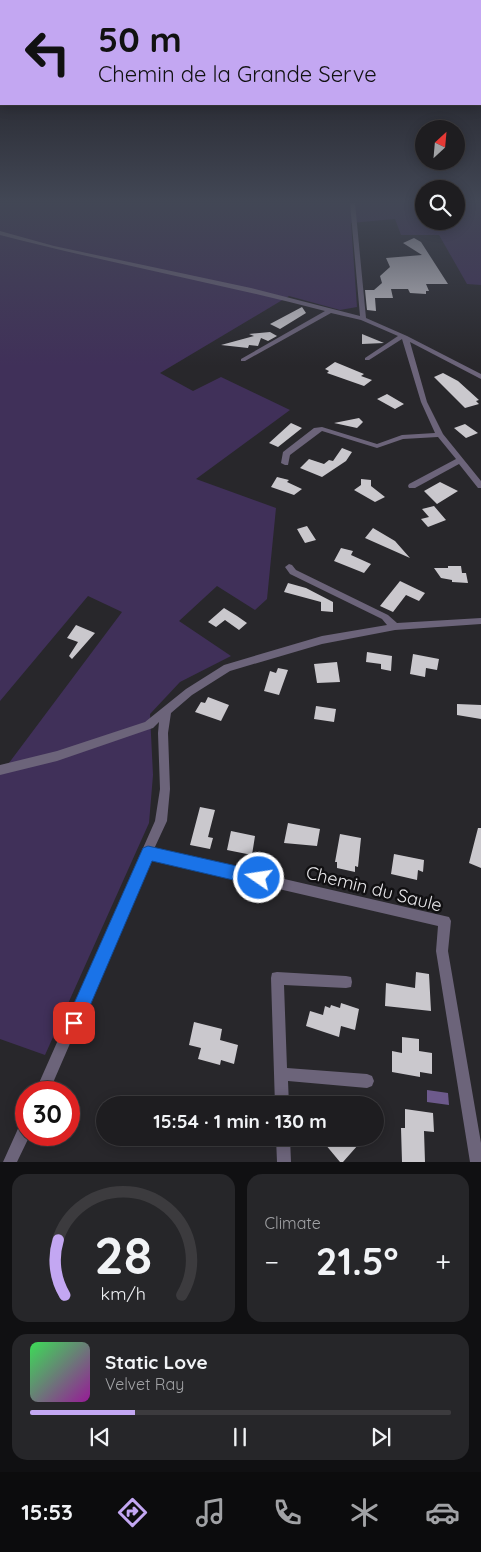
<!DOCTYPE html>
<meta charset="utf-8">
<style>
:root{--surface:#1e1d20;--page:#262629;--text:#f1f3f6;--muted:#a1a2a5;--line:#3c3b3e;--accent:#c3a7f2}
body{margin:0;font-family:Quicksand,sans-serif;background:var(--page);color:var(--text);height:100vh;display:flex;flex-direction:column;font-size:19px;white-space:nowrap}
*{box-sizing:border-box;margin:0}
p{font-size:16px;color:var(--muted)}
.icon{flex:none;width:28px;height:28px;fill:none;stroke:currentColor;stroke-width:2;stroke-linecap:round;stroke-linejoin:round}
.map{position:relative;height:1162px;overflow:hidden}
.details{display:flex;flex-direction:column;gap:12px;padding:12px;background:#101012;flex:1}
.details>*{flex:none}
.top-card{position:absolute;left:0px;top:0px;width:481px;height:105px;box-shadow:0 2px 12px #0003,0 0 0 1px var(--line);background:#c3a7f2;color:#111;overflow:hidden}
.needle{width:32px;rotate:26deg}
.tools{position:absolute;left:415px;top:120px;display:grid;gap:10px}
.tools a{display:grid;place-items:center;width:50px;height:50px;border-radius:50%;background:var(--surface);box-shadow:0 2px 12px #0003,0 0 0 1px var(--line);font-size:25px}
.speed{position:absolute;left:15px;top:1081px;display:flex;gap:10px;font-size:25px;font-weight:700;text-align:center}
.speed>*{display:grid;place-content:center;width:65px;height:65px;border-radius:50%;background:var(--surface);box-shadow:0 2px 12px #0003,0 0 0 1px var(--line);line-height:1}
.speed .limit{border:8px solid #d22;background:#fff;color:#111}
.pin{position:absolute;display:grid;place-items:center;width:42px;height:42px;color:#fff;margin:-21px;border-radius:10px;box-shadow:0 2px 8px #0006}
.me{position:absolute;width:55px;margin:-28px;rotate:283deg;stroke-linejoin:round;filter:drop-shadow(0 0 4px #0008)}
.turn{display:flex;align-items:center;gap:18px;height:105px;padding:0 15px;font-size:22px}
.turn .icon{width:65px;height:65px;stroke-width:2.5}
.turn b{display:block;font-size:35px;line-height:42px}
.big{font-size:38px;font-weight:700;line-height:1.1}
.details .card{flex:1;display:flex;flex-direction:column;justify-content:center;gap:8px;min-width:0;padding:0 18px;border-radius:15px;background:var(--page)}
.details .dial{align-items:center;gap:0}
.dial svg{height:130px;overflow:visible;fill:none;stroke:var(--line);stroke-width:7;stroke-linecap:round;text-anchor:middle}
.dial text{fill:var(--text);stroke:none}
.song{display:flex;align-items:center;gap:15px}
.cover{width:60px;height:60px;border-radius:8px;background:linear-gradient(135deg,hsl(130 70% 55%),hsl(300 70% 35%))}
.played{height:5px;border-radius:2px;background:linear-gradient(90deg,var(--accent) 25%,var(--line) 25%)}
.keys{display:flex;justify-content:space-around;direction:ltr}
.heat{display:flex;justify-content:space-between;align-items:center;font-size:28px;direction:ltr}
.details .tiles{flex:1;display:grid;gap:12px;grid-template-columns:1fr 1fr}
.card:last-child{grid-column:span 2}
.trip{position:absolute;left:96px;top:1096px;width:288px;height:50px;border-radius:25px;background:var(--surface);box-shadow:0 2px 12px #0003,0 0 0 1px var(--line);font-weight:700;line-height:50px;text-align:center}
.dock{display:flex;height:80px;justify-content:space-around;align-items:center;background:#0c0c0d;color:var(--muted)}
.dock .icon{width:35px;height:35px}
.dock .active{color:var(--accent)}
.dock b{font-size:22px;color:var(--text)}
.map>svg:first-child{display:block}
.green{fill:#403059}
.water{fill:#6d5a8c}
.building{fill:#cac8cd}
.lines{fill:none;stroke-linecap:round;stroke-linejoin:round}
.street{fill:#6c647a;fill-rule:evenodd}
.route{fill:#1a73e8;stroke:#114b97}
.labels{text-anchor:middle;stroke-width:5;stroke-linejoin:round;paint-order:stroke}
.near-street-label{font-size:18px;fill:#e8e7ea;stroke:#111012}
</style>
<div class="map">
<svg width="481" height="1162" viewBox="0 0 481 1162">
<rect width="100%" height="100%" fill="#28272b"/>
<!-- green -->
<path class="green" d="M 0,203 L 424,203 L 424,221 L 456,221 L 456,203 L 481,203 L 481,285 L 467,284 L 439,235 L 401,235 L 395,219 L 351,223 L 357,307 L 340,310 L 289,296 L 160,373 L 193,391 L 221,377 L 290,410 L 196,479 L 276,508 L 267,599 L 255,610 L 217,586 L 179,621 L 231,656 L 180,682 L 150,714 L 153,775 L 149,823 L 45,1055 L 0,1039 L 0,775 L 122,612 L 88,596 L 0,701 Z"/>
<!-- water -->
<path class="water" d="M 427,1090 L 448,1093 L 449,1105 L 427,1102 Z"/>
<!-- building -->
<path class="building" d="M 414,238 L 421,242 L 448,284 L 426,284 L 429,291 L 426,291 L 426,294 L 410,293 L 408,289 L 391,289 L 393,298 L 375,298 L 376,311 L 367,310 L 365,290 L 374,290 L 382,283 L 380,276 L 390,267 L 386,258 L 422,255 L 403,243 Z
M 302,307 L 306,313 L 280,329 L 270,324 Z
M 270,332 L 277,336 L 268,341 L 261,338 L 258,346 L 249,345 L 248,348 L 221,345 L 254,336 L 249,334 Z
M 362,334 L 384,343 L 362,344 Z
M 335,362 L 364,374 L 361,376 L 372,380 L 364,386 L 327,373 L 329,371 L 325,369 Z
M 443,373 L 458,381 L 479,400 L 476,401 L 479,404 L 465,408 L 434,377 Z
M 387,394 L 404,404 L 395,409 L 377,399 Z
M 359,418 L 363,422 L 357,428 L 334,423 Z
M 291,423 L 302,428 L 278,447 L 269,443 Z
M 465,424 L 478,433 L 466,438 L 454,428 Z
M 342,448 L 352,452 L 346,461 L 322,477 L 300,468 L 309,459 L 324,464 L 329,460 L 333,461 Z
M 277,477 L 289,480 L 287,482 L 302,489 L 294,495 L 271,487 Z
M 361,479 L 371,480 L 371,486 L 385,497 L 375,502 L 354,490 L 361,485 Z
M 440,482 L 458,491 L 437,504 L 424,491 Z
M 434,506 L 446,520 L 428,527 L 421,519 L 429,517 L 422,509 Z
M 307,526 L 316,540 L 305,543 L 297,529 Z
M 373,528 L 395,541 L 410,558 L 365,538 Z
M 341,548 L 353,551 L 351,555 L 371,564 L 364,573 L 334,561 Z
M 448,566 L 461,566 L 462,573 L 466,573 L 468,583 L 452,582 L 452,580 L 441,578 L 434,568 L 448,568 Z
M 400,581 L 425,593 L 419,601 L 406,595 L 393,612 L 380,606 Z
M 288,583 L 306,588 L 333,602 L 333,612 L 321,611 L 321,602 L 284,592 Z
M 224,608 L 237,616 L 247,623 L 239,630 L 225,620 L 216,627 L 208,622 Z
M 76,625 L 95,633 L 72,659 L 69,656 L 78,642 L 67,638 Z
M 367,652 L 392,656 L 391,671 L 381,669 L 381,664 L 366,662 Z
M 413,654 L 439,659 L 437,670 L 426,668 L 425,677 L 410,674 Z
M 337,662 L 340,682 L 317,683 L 314,664 Z
M 278,668 L 288,670 L 279,695 L 264,691 L 270,671 L 276,673 Z
M 208,697 L 229,705 L 221,721 L 195,712 L 201,702 L 205,703 Z
M 457,704 L 481,705 L 481,719 L 457,715 Z
M 316,706 L 336,709 L 334,722 L 314,719 Z
M 200,807 L 215,810 L 208,837 L 213,838 L 210,849 L 190,845 Z
M 288,823 L 320,829 L 317,846 L 284,843 Z
M 478,828 L 481,828 L 481,868 L 469,863 Z
M 231,831 L 255,836 L 252,855 L 227,850 Z
M 340,834 L 361,838 L 358,867 L 355,866 L 355,872 L 337,868 L 337,862 L 335,862 Z
M 394,854 L 424,860 L 423,872 L 418,870 L 417,880 L 391,874 Z
M 416,972 L 429,974 L 431,1011 L 385,1006 L 386,983 L 415,988 Z
M 341,1003 L 359,1009 L 355,1030 L 341,1026 L 339,1037 L 306,1026 L 310,1011 L 323,1015 L 325,1006 L 330,1008 L 331,1005 L 340,1008 Z
M 194,1022 L 222,1029 L 220,1040 L 238,1045 L 234,1064 L 221,1060 L 220,1065 L 198,1059 L 201,1048 L 189,1045 Z
M 402,1037 L 419,1039 L 419,1051 L 432,1053 L 432,1074 L 420,1072 L 420,1077 L 392,1072 L 392,1051 L 402,1053 Z
M 405,1109 L 433,1113 L 434,1132 L 424,1131 L 425,1162 L 402,1162 L 401,1128 L 405,1128 Z
M 320,1138 L 351,1138 L 358,1145 L 343,1162 L 340,1162 Z"/>
<g class="lines">
<!-- street -->
<path class="street" d="M 350,203 L 355,203 L 366,318 L 407,336 L 481,374 L 481,379 L 479,378 L 410,342 L 427,402 L 443,434 L 481,481 L 481,488 L 478,488 L 459,464 L 415,488 L 409,488 L 408,486 L 409,484 L 456,459 L 438,437 L 403,439 L 377,448 L 322,431 L 290,455 L 288,465 L 285,465 L 281,463 L 283,452 L 314,428 L 322,427 L 377,444 L 402,435 L 435,433 L 421,402 L 402,339 L 369,360 L 365,360 L 365,358 L 398,336 L 361,320 L 331,313 L 245,361 L 241,361 L 241,359 L 325,311 C 217,283 108,263 0,235 L 0,231 L 54,246 L 251,288 L 360,316 Z
M 289,564 L 292,565 L 296,570 L 388,615 L 397,623 L 481,618 L 481,624 L 395,630 L 322,644 L 230,671 L 192,695 L 171,713 L 168,733 L 170,789 L 167,821 L 154,849 L 449,917 L 451,921 L 448,951 L 481,1143 L 481,1162 L 470,1162 L 436,951 L 438,926 L 150,859 L 49,1092 L 35,1092 L 155,821 L 160,789 L 158,733 L 159,722 L 153,728 L 57,761 L 0,775 L 0,765 L 57,751 L 145,722 L 186,689 L 224,665 L 322,636 L 387,625 L 382,619 L 290,574 L 285,567 Z
M 277,972 L 346,976 L 351,977 L 352,982 L 351,987 L 346,988 L 284,985 L 287,1068 L 367,1074 L 372,1076 L 374,1081 L 372,1086 L 367,1088 L 288,1081 L 289,1105 L 275,1105 L 271,978 L 272,973 Z
M 26,1120 L 26,1135 L 30,1135 L 17,1162 L 3,1162 L 21,1122 Z
M 276,1138 L 290,1138 L 291,1162 L 277,1162 Z"/>
</g>
<!-- sky -->
<linearGradient id="sky" x2="0" y2="1"><stop stop-color="#161518"/><stop offset="0.55" stop-color="#424755"/><stop offset="1" stop-color="#424755" stop-opacity="0"/></linearGradient>
<rect width="481" height="366" fill="url(#sky)"/>
<!-- route -->
<path class="route" d="M 148,846 L 259,871 L 265,873 L 267,878 L 265,884 L 259,886 L 152,861 L 80,1029 L 74,1031 L 68,1029 L 65,1023 L 68,1017 L 143,848 Z"/>
<g class="labels">
<!-- near-street labels -->
<g class="near-street-label">
<text transform="translate(374 889) rotate(14)" y="6">Chemin du Saule</text>
</g>
</g>
</svg>
<div class="tools">
<a><svg class="needle" viewBox="-14 -14 28 28"><path d="M0-13l5 13h-10z" fill="#e53935"/><path d="M0 13l5-13h-10z" fill="#a1a2a5"/></svg></a>
<a><svg class="icon" aria-label="search" viewBox="0 0 24 24"><circle cx="10" cy="10" r="6"/><path d="M15 15l6 6"/></svg></a>
</div>
<div class="speed"><div class="limit">30</div></div>
<div class="pin" style="left:74px;top:1023px;background:#d93025"><svg class="icon" aria-label="arrive" viewBox="0 0 24 24"><path d="M6 21V4h12l-3 4 3 4H6"/></svg></div>
<svg class="me" style="left:259px;top:878px" viewBox="-20 -20 40 40"><circle r="17" fill="#1a73e8" stroke="#fff" stroke-width="3"/><path d="M0-11L8 9 0 5-8 9z" fill="#fff"/></svg>
<div class="trip">15:54 · 1 min · 130 m</div>
<div class="top-card">
<div class="turn"><svg class="icon" aria-label="left" viewBox="0 0 24 24"><path d="M17 20v-9H6M10 6l-5 5 5 5"/></svg><div><b>50 m</b>Chemin de la Grande Serve</div></div>
</div>
</div>
<section class="details">
<div class="tiles">
<div class="card dial"><svg viewBox="0 0 100 80">
<path d="M14 69A42 42 0 1 1 86 69"/>
<path d="M14 69A42 42 0 0 1 10 35" stroke="#c3a7f2"/>
<text x="50" y="56" font-size="32" font-weight="700">28</text>
<text x="50" y="72" font-size="11">km/h</text>
</svg></div>
<div class="card"><p>Climate</p>
<div class="heat"><a>−</a><b class="big">21.5°</b><a>+</a></div>
</div>
<div class="card">
<div class="song"><i class="cover"></i><div><b>Static Love</b><p>Velvet Ray</p></div></div>
<div class="played"></div>
<div class="keys"><svg class="icon" aria-label="previous" viewBox="0 0 24 24"><path d="M18 5L8 12l10 7zM5 5v14"/></svg><svg class="icon" aria-label="pause" viewBox="0 0 24 24"><path d="M8 5v14M16 5v14"/></svg><svg class="icon" aria-label="next" viewBox="0 0 24 24"><path d="M6 5l10 7-10 7zM19 5v14"/></svg></div>
</div>
</div>
</section>
<nav class="dock">
<b>15:53</b>
<svg class="icon active" aria-label="directions" viewBox="0 0 24 24"><path d="M12 3l9 9-9 9-9-9zM9 14v-3h6M13 9l2 2-2 2"/></svg>
<svg class="icon" aria-label="music" viewBox="0 0 24 24"><path d="M9 18V5l10-2v13"/><circle cx="6" cy="18" r="3"/><circle cx="16" cy="16" r="3"/></svg>
<svg class="icon" aria-label="phone" viewBox="0 0 24 24"><path d="M5 4h4l2 5-3 2q2 4 5 5l2-3 5 2v4C11 20 4 13 5 4z"/></svg>
<svg class="icon" aria-label="climate" viewBox="0 0 24 24"><path d="M12 3v18M4 7l16 10M4 17L20 7"/></svg>
<svg class="icon" aria-label="car" viewBox="0 0 24 24"><path d="M5 17H2v-5l4-1 3-4h7l3 4 3 1v5h-3M9 17h6M6 11h13"/><circle cx="7" cy="17" r="2"/><circle cx="17" cy="17" r="2"/></svg>
</nav>
